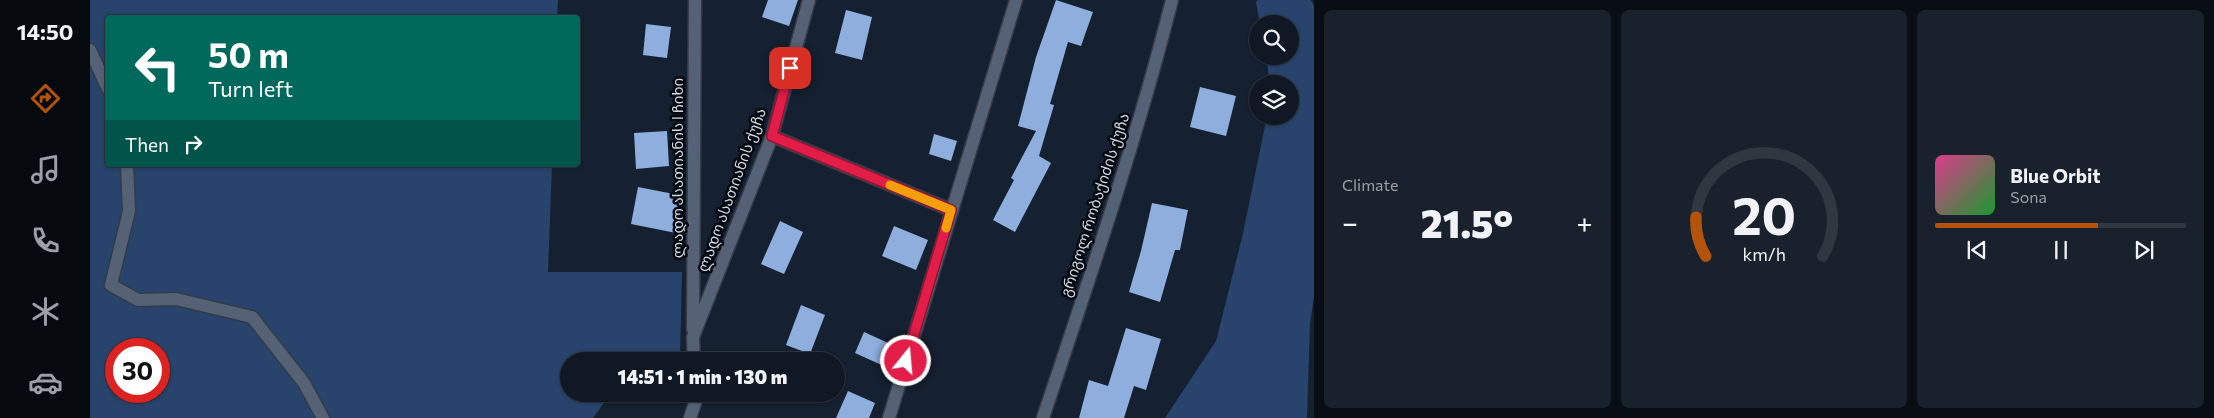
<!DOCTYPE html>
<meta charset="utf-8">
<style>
:root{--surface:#101824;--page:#19212c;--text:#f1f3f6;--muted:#9ca0a6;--line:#303741;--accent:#b45309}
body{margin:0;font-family:Commissioner,"Noto Sans Georgian",sans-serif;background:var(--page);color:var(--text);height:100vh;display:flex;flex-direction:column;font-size:19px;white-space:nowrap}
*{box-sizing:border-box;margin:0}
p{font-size:16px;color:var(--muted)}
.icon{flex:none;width:28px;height:28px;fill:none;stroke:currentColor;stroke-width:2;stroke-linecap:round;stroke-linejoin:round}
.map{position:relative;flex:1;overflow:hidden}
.sheet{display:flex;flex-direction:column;gap:10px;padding:10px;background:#090d14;width:900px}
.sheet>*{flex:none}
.hud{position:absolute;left:15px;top:15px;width:475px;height:152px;border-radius:5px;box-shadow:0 1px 4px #0004,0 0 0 1px var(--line);background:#00695c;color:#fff;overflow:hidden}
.tools{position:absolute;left:1159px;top:15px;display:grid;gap:10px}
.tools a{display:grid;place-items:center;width:50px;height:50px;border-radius:50%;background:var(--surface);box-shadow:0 1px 4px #0004,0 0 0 1px var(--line);font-size:25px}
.speed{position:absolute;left:15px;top:338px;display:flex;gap:10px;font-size:25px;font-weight:700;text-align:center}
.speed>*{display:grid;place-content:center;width:65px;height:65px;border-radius:50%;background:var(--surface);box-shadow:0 1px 4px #0004,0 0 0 1px var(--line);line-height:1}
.speed .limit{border:8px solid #d22;background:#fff;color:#111}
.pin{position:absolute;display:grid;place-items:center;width:42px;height:42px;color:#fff;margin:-21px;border-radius:10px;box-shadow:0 2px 8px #0006}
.me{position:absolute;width:55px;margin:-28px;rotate:17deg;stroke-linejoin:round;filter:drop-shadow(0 0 4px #0008)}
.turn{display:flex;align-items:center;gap:18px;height:105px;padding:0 20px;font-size:22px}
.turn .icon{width:65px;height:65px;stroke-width:2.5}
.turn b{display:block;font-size:35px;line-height:42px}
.then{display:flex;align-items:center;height:48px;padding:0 20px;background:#0003;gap:10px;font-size:19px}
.big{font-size:38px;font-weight:800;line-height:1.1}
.sheet .widget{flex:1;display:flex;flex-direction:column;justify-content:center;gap:8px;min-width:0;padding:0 18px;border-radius:8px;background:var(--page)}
.sheet .dial{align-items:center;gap:0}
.dial svg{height:130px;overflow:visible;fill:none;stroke:var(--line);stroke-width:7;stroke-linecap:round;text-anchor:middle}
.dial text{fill:var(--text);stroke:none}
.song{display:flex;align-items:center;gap:15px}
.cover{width:60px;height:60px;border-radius:8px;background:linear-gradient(135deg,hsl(330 70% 55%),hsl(130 70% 35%))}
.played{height:5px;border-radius:2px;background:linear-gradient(90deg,var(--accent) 65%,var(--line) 65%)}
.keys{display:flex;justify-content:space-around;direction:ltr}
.heat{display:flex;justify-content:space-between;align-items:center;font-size:28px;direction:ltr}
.sheet .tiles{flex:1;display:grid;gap:10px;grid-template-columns:repeat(3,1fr)}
.trip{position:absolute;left:470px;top:352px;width:285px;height:50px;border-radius:25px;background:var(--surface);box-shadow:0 1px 4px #0004,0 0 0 1px var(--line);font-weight:800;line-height:50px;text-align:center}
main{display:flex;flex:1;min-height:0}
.menu{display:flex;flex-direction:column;width:90px;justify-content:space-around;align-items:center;background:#060a0e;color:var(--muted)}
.menu .icon{width:35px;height:35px}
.menu .selected{color:var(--accent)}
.menu b{font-size:22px;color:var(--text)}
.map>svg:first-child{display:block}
.forest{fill:#28446c;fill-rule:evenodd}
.building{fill:#8eaedd}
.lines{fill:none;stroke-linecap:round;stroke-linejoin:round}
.minor-casing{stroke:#333a48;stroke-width:15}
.minor{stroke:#556275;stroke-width:12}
.route-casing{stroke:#92132f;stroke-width:12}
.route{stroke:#e11d48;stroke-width:9}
.slow{stroke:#f59e0b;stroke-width:9}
.labels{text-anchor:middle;stroke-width:5;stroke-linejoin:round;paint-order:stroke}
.street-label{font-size:15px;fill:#d0d7e2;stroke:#050910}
</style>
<main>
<nav class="menu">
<b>14:50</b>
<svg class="icon selected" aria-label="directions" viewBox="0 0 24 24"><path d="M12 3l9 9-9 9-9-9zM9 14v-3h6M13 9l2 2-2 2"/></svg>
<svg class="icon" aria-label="music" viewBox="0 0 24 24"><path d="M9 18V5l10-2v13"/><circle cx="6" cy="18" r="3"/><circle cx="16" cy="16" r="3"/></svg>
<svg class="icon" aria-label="phone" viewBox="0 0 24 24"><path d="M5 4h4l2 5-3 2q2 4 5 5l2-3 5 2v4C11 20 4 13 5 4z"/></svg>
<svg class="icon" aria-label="climate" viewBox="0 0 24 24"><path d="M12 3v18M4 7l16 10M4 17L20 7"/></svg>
<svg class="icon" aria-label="car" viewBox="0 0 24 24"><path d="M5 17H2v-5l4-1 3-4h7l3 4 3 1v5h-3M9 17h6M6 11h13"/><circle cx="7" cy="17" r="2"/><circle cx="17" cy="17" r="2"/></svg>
</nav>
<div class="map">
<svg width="1224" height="418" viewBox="0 0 1224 418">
<rect width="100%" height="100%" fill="#152030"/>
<!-- forest -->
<path class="forest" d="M 0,0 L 468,0 L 467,18 L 18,18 L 18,165 L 462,165 L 458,272 L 592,272 L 590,361 L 479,361 L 479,394 L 520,394 L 503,418 L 0,418 ZM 26,349 L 69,349 L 69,391 L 26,391 Z
M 1168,0 L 1221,0 L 1224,6 L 1224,296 L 1220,324 L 1217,418 L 1075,418 L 1126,341 L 1153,233 L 1177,116 L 1200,116 L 1200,84 L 1180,84 L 1176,56 L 1200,56 L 1200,24 L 1170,24 L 1166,2 Z"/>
<!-- building -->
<path class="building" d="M 678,0 L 708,0 L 699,26 L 672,17 Z
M 966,0 L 1003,12 L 991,46 L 978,42 L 960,104 L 964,105 L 949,156 L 961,163 L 925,232 L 903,220 L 924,180 L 921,178 L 946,131 L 928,126 L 946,57 Z
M 756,10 L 782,17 L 772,60 L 745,53 Z
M 556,24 L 581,27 L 577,58 L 553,55 Z
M 1110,87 L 1146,96 L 1136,136 L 1100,127 Z
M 577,131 L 579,166 L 546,169 L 544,133 Z
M 844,134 L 867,141 L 861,161 L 839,154 Z
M 548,187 L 594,196 L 586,233 L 541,224 Z
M 1062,203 L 1098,210 L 1090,250 L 1085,250 L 1070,302 L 1039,292 L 1051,251 Z
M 690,221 L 713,232 L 694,274 L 671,264 Z
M 804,226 L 838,240 L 826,270 L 792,256 Z
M 711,305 L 735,315 L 720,354 L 696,345 Z
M 1036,328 L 1071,339 L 1056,390 L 1044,386 L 1034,418 L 989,418 L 999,380 L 1018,386 Z
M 774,332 L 805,346 L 796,367 L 765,353 Z
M 758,391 L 785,403 L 779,418 L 746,418 Z"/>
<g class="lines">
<defs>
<path id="minor" d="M 0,50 L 18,89
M 682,136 L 861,210
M 37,165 L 39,211 L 21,285 L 48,300 L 86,299 L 162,317 L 214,383 L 233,418
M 603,329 L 605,0
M 604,361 L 603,337 L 682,136 L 719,0
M 600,418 L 605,403 L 605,394
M 799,418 L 926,0
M 953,418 C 999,280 1046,142 1082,0"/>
</defs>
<!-- minor casing -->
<use href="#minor" class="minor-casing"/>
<!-- minor -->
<use href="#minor" class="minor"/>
</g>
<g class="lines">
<defs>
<path id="route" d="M 700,68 L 682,136 L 861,210 L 816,361"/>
</defs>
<!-- route casing -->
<use href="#route" class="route-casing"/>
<!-- route -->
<use href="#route" class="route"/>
<!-- slow -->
<path class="slow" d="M 800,185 L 861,210 L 856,228"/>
</g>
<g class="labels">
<!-- street labels -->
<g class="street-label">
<text transform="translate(588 168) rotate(-90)" y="5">ლადო ასათიანის I ჩიხი</text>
<text transform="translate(642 190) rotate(-70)" y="5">ლადო ასათიანის ქუჩა</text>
<text transform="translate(1005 205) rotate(-72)" y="5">გრიგოლ რობაქიძის ქუჩა</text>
</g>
</g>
</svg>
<div class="tools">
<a><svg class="icon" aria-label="search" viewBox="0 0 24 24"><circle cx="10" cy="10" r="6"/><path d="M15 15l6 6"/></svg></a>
<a><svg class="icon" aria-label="layers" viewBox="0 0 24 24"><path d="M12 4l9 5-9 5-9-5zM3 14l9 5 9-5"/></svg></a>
</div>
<div class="speed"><div class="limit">30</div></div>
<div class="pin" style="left:700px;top:68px;background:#d93025"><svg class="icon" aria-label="arrive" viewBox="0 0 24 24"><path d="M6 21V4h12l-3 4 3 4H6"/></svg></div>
<svg class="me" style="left:816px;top:361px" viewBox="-20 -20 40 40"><circle r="17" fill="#e11d48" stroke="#fff" stroke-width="3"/><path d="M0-11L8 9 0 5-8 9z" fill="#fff"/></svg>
<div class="trip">14:51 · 1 min · 130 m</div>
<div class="hud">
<div class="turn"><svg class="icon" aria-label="left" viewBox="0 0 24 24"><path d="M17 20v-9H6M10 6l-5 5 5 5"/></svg><div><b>50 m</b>Turn left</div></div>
<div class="then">Then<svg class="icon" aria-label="right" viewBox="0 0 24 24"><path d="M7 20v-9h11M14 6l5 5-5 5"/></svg></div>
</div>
</div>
<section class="sheet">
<div class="tiles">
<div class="widget"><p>Climate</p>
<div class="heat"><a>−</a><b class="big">21.5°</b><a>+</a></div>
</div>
<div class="widget dial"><svg viewBox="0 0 100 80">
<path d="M14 69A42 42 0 1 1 86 69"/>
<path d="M14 69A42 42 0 0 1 8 45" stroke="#b45309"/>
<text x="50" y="56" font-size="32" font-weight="700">20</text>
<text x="50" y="72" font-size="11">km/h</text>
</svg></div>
<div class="widget">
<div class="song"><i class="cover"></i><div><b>Blue Orbit</b><p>Sona</p></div></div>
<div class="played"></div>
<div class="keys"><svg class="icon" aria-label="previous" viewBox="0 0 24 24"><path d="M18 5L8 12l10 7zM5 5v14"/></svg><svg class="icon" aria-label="pause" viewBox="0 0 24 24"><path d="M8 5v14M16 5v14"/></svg><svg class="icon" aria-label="next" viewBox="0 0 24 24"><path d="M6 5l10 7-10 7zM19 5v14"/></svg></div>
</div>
</div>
</section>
</main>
